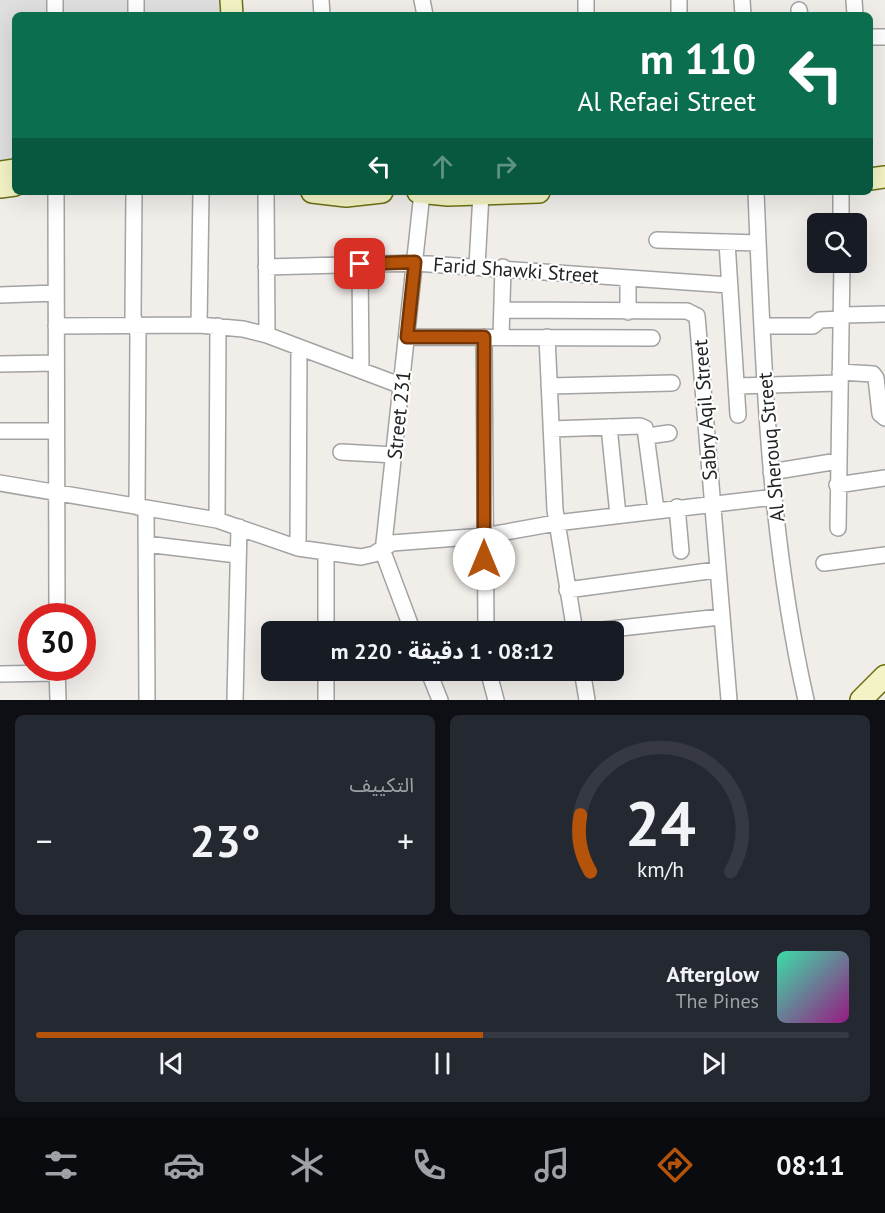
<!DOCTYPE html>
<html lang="ar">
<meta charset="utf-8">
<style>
:root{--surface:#171b24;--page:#242831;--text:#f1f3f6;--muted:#9ea1a6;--line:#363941;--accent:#b45309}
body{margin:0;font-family:"PT Sans","Noto Sans Arabic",sans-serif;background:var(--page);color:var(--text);direction:rtl;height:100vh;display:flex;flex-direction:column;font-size:22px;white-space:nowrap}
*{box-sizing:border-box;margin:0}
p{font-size:20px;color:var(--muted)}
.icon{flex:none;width:33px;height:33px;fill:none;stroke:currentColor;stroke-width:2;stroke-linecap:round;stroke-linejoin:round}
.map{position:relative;height:700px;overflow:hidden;direction:ltr}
.panel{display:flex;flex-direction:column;gap:15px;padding:15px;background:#0d0f14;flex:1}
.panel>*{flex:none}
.banner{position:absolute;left:12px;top:12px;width:861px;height:183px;border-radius:9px;box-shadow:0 6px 24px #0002;direction:rtl;background:#0b6e4f;color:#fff;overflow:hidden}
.tools{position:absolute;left:807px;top:213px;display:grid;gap:12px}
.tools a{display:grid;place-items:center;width:60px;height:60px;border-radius:9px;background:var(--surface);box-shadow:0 6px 24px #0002;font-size:30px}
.speed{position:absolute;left:18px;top:603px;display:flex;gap:12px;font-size:30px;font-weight:700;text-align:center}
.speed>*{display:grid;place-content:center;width:78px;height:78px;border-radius:50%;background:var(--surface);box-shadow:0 6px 24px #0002;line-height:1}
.speed .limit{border:9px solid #d22;background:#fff;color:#111}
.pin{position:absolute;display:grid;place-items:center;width:51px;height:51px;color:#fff;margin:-26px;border-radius:12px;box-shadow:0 3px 9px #0006}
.me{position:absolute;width:66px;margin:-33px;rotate:0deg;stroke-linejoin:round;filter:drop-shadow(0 0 4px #0008)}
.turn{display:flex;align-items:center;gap:21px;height:126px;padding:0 18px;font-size:27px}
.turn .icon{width:78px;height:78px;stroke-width:2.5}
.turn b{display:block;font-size:42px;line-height:51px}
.lanes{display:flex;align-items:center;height:57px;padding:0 18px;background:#0003;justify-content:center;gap:30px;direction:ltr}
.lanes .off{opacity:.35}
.big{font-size:45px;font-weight:700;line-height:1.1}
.panel .widget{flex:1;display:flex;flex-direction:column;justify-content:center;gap:9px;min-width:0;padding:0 21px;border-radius:9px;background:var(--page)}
.panel .dial{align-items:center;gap:0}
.dial svg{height:156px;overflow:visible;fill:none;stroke:var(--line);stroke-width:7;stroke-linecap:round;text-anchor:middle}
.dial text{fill:var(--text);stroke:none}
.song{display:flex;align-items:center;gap:18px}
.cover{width:72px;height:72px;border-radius:9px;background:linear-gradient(135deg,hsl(160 70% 55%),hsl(310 70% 35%))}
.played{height:6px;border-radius:3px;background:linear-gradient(90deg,var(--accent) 55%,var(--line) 55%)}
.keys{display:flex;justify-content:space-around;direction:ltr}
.heat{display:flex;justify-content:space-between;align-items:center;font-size:33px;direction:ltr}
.panel .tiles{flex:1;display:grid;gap:15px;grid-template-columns:1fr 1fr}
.widget:last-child{grid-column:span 2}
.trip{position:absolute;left:261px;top:621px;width:363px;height:60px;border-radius:9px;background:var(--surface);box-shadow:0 6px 24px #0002;font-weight:700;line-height:60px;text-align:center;direction:rtl}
.dock{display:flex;height:96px;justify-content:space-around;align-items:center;background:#090b0e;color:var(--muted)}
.dock .icon{width:42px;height:42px}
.dock .current{color:var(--accent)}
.dock b{font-size:27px;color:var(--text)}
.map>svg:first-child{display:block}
.residential{fill:#e0dfdf}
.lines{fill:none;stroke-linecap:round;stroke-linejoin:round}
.street-casing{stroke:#a3a3a3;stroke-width:18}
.secondary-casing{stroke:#6c7012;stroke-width:24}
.street{stroke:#fff;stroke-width:15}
.secondary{stroke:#f4f3c5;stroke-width:21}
.route-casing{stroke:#753606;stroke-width:15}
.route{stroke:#b45309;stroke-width:10}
.labels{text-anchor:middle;stroke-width:4.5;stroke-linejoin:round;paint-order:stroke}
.street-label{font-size:20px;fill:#222;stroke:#fff}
</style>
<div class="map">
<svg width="885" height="700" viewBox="0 0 885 700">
<rect width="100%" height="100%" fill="#f1eeea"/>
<!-- residential -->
<path class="residential" d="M 0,0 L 231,0 L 232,15 L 15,15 L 15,169 L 0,171 Z"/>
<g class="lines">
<defs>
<path id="street" d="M 55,0 L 55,15
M 136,0 L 136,15
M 321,0 L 322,15
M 422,0 L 425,15
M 586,0 L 586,15
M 679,0 L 679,15
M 742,0 L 743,15
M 854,0 L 855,15
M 799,10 L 800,15
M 870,37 L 885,37
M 56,192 L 57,616
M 134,192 L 133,316 L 138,334 L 137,507
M 266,192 L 267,335
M 756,192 C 763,362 768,533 806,700
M 841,192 L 841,224
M 657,240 L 758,243
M 727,242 L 738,415
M 360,264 L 361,370
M 477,266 L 481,194
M 266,267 L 415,263 L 729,285
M 0,295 L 56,293
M 502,310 L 687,311 L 697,316 L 729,700
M 628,312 L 628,278
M 843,315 L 885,314
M 199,325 L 201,192
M 56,326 L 199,325 L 243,329 L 267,335 L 402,386
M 762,326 L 813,326 L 820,320 L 842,319
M 407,337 L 652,338
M 484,337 L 486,632
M 501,337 L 503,267
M 547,337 L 555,510 L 575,632
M 0,364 L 56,363
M 840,372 L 873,374 L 876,378 L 880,414 L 885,418
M 549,386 L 672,383
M 736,386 L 839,383
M 609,427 L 618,515
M 551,429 L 640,426 L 645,428 L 656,510
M 0,431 L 56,431
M 648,436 L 669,433
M 341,452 L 395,455
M 771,472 L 838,461
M 0,483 L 217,520 L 298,548 L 361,557 L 374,554 L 392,543 L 484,536 L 556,523 L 774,497
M 837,485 L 885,478
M 677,507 L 681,551
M 146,508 L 147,700
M 217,520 L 218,326
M 838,528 L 842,262
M 146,544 L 237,555
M 298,548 L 299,347
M 326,553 L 326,632
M 824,563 L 885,555
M 567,590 L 716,570
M 413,632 L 383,552 L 422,193
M 584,632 L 720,617
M 57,668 L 58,700
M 326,670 L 326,700
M 428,670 L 440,700
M 488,670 L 496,700
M 582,670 L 587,700
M 0,674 L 57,673
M 235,700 L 239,527"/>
<path id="secondary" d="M 231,0 L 232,15
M 0,172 L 15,170
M 870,179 L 885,177
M 0,187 L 15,185
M 312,192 L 346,196 L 382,192
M 418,192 L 448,195 L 539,192
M 861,700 L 885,676"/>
</defs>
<!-- street casing -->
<use href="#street" class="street-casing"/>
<!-- secondary casing -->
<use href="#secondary" class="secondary-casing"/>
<!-- street -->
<use href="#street" class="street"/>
<!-- secondary -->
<use href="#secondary" class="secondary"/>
</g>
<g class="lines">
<defs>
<path id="route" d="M 360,264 L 415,262 L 407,337 L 484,337 L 484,559"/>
</defs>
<!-- route casing -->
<use href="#route" class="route-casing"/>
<!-- route -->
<use href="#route" class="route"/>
</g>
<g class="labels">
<!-- street labels -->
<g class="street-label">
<text transform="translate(516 270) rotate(4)" y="7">Farid Shawki Street</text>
<text transform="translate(705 410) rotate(-94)" y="7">Sabry Aqil Street</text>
<text transform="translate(399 415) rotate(-84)" y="7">Street 231</text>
<text transform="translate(771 447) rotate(-95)" y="7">Al Sherouq Street</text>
</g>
</g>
</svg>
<div class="tools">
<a><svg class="icon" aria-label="search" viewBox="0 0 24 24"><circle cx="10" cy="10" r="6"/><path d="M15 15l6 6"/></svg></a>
</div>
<div class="speed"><div class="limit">30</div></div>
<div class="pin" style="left:360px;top:264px;background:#d93025"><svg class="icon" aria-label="arrive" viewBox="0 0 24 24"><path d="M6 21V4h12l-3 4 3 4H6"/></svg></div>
<svg class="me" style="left:484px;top:559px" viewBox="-20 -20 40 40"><circle r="19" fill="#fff"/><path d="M0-13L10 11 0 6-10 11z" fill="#b45309"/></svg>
<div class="trip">08:12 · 1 دقيقة · 220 m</div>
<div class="banner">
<div class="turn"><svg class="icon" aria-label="left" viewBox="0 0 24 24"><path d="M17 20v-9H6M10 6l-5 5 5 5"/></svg><div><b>110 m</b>Al Refaei Street</div></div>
<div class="lanes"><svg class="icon" aria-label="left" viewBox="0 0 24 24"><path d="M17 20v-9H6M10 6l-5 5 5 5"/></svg><svg class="icon off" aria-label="ahead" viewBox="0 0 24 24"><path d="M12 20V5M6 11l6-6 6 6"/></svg><svg class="icon off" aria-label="right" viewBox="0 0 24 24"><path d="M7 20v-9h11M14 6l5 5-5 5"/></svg></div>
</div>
</div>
<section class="panel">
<div class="tiles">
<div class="widget dial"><svg viewBox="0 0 100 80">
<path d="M14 69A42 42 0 1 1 86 69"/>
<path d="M14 69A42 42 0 0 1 9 40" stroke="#b45309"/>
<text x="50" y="56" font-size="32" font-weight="700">24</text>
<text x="50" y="72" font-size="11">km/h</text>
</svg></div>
<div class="widget"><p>التكييف</p>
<div class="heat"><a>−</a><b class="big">23°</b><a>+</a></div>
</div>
<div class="widget">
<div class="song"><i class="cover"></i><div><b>Afterglow</b><p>The Pines</p></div></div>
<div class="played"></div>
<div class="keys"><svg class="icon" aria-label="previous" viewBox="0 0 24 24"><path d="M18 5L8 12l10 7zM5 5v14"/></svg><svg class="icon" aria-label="pause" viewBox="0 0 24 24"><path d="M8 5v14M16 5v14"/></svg><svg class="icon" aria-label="next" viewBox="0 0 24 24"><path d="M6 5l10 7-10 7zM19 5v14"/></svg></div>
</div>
</div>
</section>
<nav class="dock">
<b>08:11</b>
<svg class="icon current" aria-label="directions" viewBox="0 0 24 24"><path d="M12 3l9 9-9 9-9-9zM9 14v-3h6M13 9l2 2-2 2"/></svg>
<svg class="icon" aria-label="music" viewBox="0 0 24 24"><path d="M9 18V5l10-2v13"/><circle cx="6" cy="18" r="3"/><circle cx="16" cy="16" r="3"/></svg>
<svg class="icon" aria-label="phone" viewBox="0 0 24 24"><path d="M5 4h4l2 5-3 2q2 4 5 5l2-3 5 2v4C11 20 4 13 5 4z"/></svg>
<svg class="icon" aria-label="climate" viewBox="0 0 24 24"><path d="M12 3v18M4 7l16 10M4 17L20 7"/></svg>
<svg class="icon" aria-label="car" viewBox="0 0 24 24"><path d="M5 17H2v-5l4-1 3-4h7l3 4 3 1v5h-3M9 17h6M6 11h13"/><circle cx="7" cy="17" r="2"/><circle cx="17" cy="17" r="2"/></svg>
<svg class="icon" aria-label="filters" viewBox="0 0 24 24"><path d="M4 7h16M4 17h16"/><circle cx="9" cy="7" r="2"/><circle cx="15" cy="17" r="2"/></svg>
</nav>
